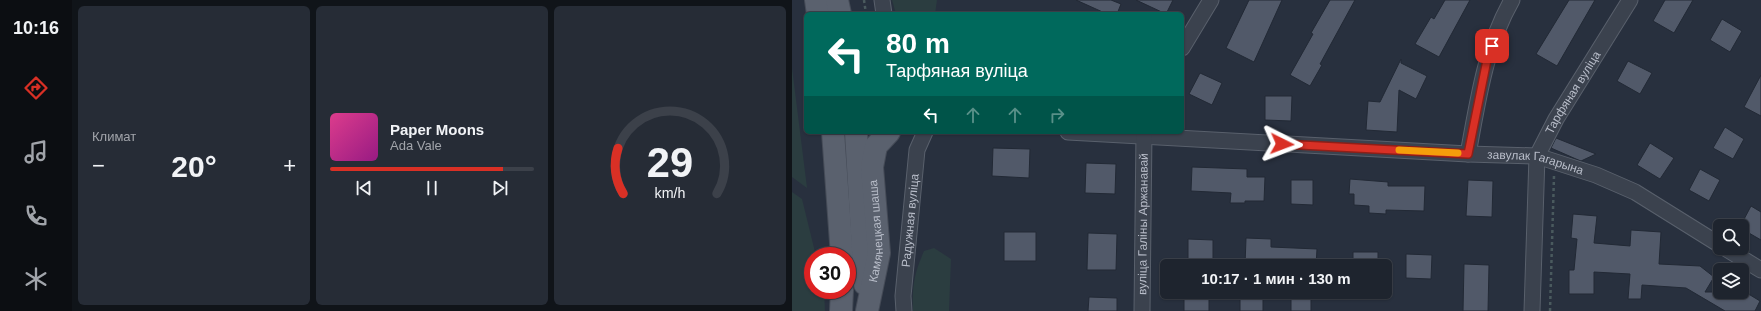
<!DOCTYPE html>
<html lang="ru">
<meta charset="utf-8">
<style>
:root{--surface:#1e242e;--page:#262c36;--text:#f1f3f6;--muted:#a1a4aa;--line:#3c414a;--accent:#d93025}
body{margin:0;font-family:Helvetica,sans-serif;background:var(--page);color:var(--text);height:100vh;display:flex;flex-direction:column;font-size:15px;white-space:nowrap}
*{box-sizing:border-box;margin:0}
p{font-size:13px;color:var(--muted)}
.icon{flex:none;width:22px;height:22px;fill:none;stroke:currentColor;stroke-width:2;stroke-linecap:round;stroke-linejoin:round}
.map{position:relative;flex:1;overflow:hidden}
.side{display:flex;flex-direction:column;gap:6px;padding:6px;background:#101419;width:720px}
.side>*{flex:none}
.banner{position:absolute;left:12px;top:12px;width:380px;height:122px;border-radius:6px;box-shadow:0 1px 3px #0004,0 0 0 1px var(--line);background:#00695c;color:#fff;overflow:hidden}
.controls{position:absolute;left:921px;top:219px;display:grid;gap:8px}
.controls a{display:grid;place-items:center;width:36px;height:36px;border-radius:6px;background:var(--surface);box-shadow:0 1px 3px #0004,0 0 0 1px var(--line);font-size:20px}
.speed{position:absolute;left:12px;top:247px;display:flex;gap:8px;font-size:20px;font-weight:700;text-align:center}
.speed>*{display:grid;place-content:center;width:52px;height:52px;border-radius:50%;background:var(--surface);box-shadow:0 1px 3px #0004,0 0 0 1px var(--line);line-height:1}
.speed .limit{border:6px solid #d22;background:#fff;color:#111}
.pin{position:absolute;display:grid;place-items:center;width:34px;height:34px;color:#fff;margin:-17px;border-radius:8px;box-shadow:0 2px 6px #0006}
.me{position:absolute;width:44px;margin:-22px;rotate:93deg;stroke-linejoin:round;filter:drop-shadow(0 0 3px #0008)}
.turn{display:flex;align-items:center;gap:14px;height:84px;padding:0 16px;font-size:18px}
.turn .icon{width:52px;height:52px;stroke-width:2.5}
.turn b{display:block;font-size:28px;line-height:34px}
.lanes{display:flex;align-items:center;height:38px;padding:0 16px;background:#0003;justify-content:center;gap:20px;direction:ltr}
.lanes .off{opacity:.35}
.big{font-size:30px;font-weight:700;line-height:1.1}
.side .widget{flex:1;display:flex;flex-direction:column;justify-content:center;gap:6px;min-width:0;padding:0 14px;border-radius:6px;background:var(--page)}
.side .dial{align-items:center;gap:0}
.dial svg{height:104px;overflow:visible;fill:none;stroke:var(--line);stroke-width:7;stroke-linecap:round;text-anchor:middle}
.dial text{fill:var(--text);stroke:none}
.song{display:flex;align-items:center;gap:12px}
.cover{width:48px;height:48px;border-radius:6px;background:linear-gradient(135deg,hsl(330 70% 55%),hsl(310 70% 35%))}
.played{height:4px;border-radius:2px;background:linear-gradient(90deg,var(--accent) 85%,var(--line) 85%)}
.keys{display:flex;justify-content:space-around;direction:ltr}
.heat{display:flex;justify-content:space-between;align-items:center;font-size:22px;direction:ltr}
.side .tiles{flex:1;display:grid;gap:6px;grid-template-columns:repeat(3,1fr)}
.trip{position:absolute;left:368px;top:259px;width:232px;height:40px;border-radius:6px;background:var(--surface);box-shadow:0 1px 3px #0004,0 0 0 1px var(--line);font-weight:700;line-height:40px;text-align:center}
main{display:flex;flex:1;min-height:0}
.tab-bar{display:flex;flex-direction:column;width:72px;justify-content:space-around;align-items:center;background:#0c0e12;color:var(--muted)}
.tab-bar .icon{width:28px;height:28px}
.tab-bar .active{color:var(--accent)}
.tab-bar b{font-size:18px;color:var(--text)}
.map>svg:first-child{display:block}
.green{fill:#2b3d40}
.building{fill:#515969;stroke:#222935}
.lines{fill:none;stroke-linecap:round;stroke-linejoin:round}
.minor-casing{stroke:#59606c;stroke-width:17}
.primary-casing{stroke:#454b57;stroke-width:24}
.path{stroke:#4a5a5e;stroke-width:2.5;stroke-dasharray:3 3;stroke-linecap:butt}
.minor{stroke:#3b424e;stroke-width:15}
.primary{stroke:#5a616e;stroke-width:22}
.route-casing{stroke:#8d1f18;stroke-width:10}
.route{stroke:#d93025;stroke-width:7}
.slow{stroke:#f59e0b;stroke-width:7}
.labels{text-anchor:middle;stroke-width:4;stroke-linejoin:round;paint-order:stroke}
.street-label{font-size:12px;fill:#b8bdc9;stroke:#202733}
</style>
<main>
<nav class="tab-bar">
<b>10:16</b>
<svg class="icon active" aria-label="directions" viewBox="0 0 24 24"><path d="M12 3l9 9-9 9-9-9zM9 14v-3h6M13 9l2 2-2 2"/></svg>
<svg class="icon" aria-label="music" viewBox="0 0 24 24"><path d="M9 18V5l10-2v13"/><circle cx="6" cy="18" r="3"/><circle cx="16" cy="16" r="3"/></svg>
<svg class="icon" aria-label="phone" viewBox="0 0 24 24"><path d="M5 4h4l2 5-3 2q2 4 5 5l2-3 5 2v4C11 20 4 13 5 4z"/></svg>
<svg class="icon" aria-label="climate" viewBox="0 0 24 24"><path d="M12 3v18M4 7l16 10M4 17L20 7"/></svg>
</nav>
<section class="side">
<div class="tiles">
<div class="widget"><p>Климат</p>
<div class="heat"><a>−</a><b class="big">20°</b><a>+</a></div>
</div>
<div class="widget">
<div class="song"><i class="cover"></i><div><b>Paper Moons</b><p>Ada Vale</p></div></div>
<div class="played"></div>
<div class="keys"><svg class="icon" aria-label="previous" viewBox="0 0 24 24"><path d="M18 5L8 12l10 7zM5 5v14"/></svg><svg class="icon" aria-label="pause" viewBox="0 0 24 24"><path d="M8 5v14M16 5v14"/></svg><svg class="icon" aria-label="next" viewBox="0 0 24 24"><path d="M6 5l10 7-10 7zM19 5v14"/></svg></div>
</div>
<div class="widget dial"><svg viewBox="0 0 100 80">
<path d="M14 69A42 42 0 1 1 86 69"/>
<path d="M14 69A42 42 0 0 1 10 34" stroke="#d93025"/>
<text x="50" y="56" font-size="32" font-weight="700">29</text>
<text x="50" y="72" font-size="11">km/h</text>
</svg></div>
</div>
</section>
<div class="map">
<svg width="969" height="311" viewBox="0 0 969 311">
<rect width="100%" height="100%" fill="#28303e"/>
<!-- green -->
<path class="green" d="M 100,0 L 145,0 L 143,14 L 104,14 Z
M 0,68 L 15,188 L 0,177 Z
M 0,192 L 10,199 L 24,256 L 21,256 L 21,290 L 32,290 L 33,311 L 0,311 Z
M 142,248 L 159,259 L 157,311 L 121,311 C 120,286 122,274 132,251 Z"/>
<!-- building -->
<path class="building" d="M 284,0 L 319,0 L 329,4 L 325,14 L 315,14 Z
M 344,0 L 381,0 L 374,14 Z
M 457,0 L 490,0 L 462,62 L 434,48 Z
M 538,0 L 563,0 L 528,64 L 530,65 L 518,86 L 498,75 L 521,34 L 519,33 Z
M 653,0 L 678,0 L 647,57 L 623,44 L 639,17 L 642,19 Z
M 777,0 L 803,0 L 765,66 L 744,54 Z
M 873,0 L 901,0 L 882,33 L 861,21 Z
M 930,19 L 950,31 L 938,52 L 918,40 Z
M 609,59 L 609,63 L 635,76 L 624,99 L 607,90 L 605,132 L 574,130 L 576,101 L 588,102 Z
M 836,61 L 860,73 L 848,94 L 825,81 Z
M 408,73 L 430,83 L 420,105 L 397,94 Z
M 969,75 L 969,116 L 952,107 Z
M 473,96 L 500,96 L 499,121 L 473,120 Z
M 933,127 L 952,139 L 941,159 L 921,148 Z
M 764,138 L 804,154 L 789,161 L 784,159 L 759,148 Z
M 858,143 L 882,158 L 868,179 L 845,165 Z
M 201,148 L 238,149 L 237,178 L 200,176 Z
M 294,163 L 324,164 L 323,194 L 293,193 Z
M 400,167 L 455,169 L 455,177 L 473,177 L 472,201 L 453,201 L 453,203 L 438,203 L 439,193 L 399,191 Z
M 908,169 L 928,180 L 917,201 L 897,190 Z
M 558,179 L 596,182 L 596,186 L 633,186 L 632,211 L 594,210 L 594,214 L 577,213 L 577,206 L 562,205 L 562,194 L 557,194 Z
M 499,180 L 521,180 L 521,205 L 499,204 Z
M 676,180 L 701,181 L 700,217 L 674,216 Z
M 959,206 L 969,212 L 969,240 L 950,229 L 950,223 Z
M 781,214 L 805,216 L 802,243 L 838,246 L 839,230 L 869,232 L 867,264 L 908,266 L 922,277 L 913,292 L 947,292 L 950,294 L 950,290 L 968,301 L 963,311 L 933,311 L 894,288 L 850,285 L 849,299 L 836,299 L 838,274 L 802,272 L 802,294 L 777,294 L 777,270 L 782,270 L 785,239 L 779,238 Z
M 212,232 L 244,232 L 244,261 L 212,261 Z
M 296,233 L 325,234 L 324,270 L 295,270 Z
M 454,238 L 479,239 L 479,247 L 525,249 L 524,266 L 453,266 Z
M 396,239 L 421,240 L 421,266 L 396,266 Z
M 561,252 L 586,252 L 586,266 L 561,266 Z
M 614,254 L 640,255 L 639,279 L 614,278 Z
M 672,264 L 697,265 L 696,311 L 671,311 Z
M 499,292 L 519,292 L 519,311 L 499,311 Z
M 297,297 L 325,298 L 325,311 L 296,311 Z
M 392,297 L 417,298 L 417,311 L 392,311 Z
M 448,297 L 471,297 L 471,311 L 448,311 Z"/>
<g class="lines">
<defs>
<g id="minor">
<path d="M 90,0 L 92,14"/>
<path d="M 390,48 L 419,0"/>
<path id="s1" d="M 276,132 L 676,154 L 745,156 L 804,175 L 843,192 L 928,245"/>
<path d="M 676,154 C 686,101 693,47 720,0"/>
<path d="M 933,248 L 969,270"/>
<path id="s2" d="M 112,311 L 111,296 L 125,150 L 133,132"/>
<path id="s3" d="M 350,311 L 352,132"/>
<path id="s4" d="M 740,311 L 745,156 L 764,119 L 838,0"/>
</g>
<g id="primary">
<path d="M 24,0 L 26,14"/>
<path d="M 45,0 L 48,14"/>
<path d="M 41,132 L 50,256"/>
<path d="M 64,132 L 73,284"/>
<path d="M 49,311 L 50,290"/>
<path id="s5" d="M 75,311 L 87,253 L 80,167 L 84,146 L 97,132"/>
</g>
</defs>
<!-- minor casing -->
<use href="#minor" class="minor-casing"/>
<!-- primary casing -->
<use href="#primary" class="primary-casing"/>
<!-- path -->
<path class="path" d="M 72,0 L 74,14
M 758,311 L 762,176"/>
<!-- minor -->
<use href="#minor" class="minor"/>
<!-- primary -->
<use href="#primary" class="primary"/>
</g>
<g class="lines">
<defs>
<path id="route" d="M 490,144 L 676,154 L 695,60 L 700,46"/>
</defs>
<!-- route casing -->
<use href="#route" class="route-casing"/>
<!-- route -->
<use href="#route" class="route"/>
<!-- slow -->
<path class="slow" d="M 607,150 L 666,153"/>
</g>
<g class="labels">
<!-- street labels -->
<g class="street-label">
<text dy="4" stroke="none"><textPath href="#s4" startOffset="228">Тарфяная вуліца</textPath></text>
<text dy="4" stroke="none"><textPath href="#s1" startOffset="469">завулак Гагарына</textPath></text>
<text dy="4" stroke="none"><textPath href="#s2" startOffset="91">Радужная вуліца</textPath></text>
<text dy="4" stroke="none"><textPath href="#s3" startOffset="87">вуліца Галіны Аржанавай</textPath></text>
<text dy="4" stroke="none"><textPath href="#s5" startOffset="81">Камянецкая шаша</textPath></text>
</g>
</g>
</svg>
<div class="controls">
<a><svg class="icon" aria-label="search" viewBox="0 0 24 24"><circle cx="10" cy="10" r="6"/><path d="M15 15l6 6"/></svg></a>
<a><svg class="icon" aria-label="layers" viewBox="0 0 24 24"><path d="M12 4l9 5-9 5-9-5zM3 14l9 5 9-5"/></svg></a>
</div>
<div class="speed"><div class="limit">30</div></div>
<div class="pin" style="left:700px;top:46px;background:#d93025"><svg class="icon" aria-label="arrive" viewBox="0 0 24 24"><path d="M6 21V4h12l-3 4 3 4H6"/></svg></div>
<svg class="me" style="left:490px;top:144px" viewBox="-20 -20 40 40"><path d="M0-17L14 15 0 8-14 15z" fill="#d93025" stroke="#fff" stroke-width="4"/></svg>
<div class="trip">10:17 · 1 мин · 130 m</div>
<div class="banner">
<div class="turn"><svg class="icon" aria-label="left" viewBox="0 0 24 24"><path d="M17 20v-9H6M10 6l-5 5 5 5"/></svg><div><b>80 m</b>Тарфяная вуліца</div></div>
<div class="lanes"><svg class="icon" aria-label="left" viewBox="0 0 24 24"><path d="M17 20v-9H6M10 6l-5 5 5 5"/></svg><svg class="icon off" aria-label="ahead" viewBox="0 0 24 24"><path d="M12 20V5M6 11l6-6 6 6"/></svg><svg class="icon off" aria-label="ahead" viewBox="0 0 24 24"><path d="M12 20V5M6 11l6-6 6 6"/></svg><svg class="icon off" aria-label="right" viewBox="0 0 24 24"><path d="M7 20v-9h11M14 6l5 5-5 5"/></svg></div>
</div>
</div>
</main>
